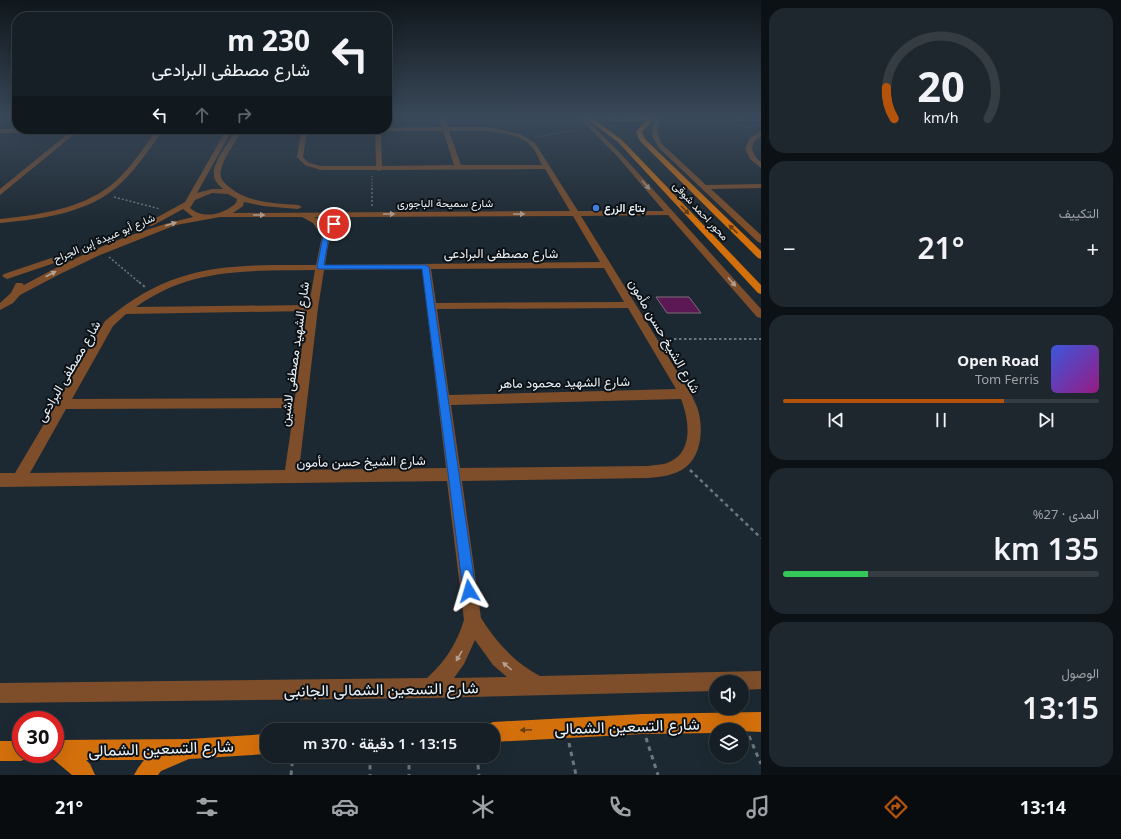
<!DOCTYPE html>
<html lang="ar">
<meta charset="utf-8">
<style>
:root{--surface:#161f26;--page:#1f272e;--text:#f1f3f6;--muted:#9ea2a7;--line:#353d43;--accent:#b45309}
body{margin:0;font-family:"Noto Sans",Vazirmatn,sans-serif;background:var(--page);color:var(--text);direction:rtl;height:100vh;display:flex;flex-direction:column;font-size:15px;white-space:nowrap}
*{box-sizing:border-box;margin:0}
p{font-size:13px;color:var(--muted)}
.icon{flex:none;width:22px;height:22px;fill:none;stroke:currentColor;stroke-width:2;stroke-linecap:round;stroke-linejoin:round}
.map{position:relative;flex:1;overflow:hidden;direction:ltr}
.sheet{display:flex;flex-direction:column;gap:8px;padding:8px;background:#0c1115;width:360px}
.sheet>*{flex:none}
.top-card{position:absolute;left:12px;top:12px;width:380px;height:122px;border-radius:16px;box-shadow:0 4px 16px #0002,0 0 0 1px var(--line);direction:rtl;background:#161f26;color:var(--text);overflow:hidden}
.fabs{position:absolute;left:709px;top:675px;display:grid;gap:8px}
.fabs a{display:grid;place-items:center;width:40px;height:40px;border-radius:50%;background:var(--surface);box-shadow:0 4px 16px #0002,0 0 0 1px var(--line);font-size:20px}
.speed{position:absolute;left:12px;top:711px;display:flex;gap:8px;font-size:20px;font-weight:700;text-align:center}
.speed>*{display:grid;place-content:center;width:52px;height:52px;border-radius:50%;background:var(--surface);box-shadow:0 4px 16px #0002,0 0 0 1px var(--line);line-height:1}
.speed .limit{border:6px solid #d22;background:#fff;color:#111}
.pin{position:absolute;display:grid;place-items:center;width:34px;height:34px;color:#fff;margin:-17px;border:2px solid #fff;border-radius:50%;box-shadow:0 1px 4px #0007}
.me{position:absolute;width:44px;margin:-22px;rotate:353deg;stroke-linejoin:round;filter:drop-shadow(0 0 3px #0008)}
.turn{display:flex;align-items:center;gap:14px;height:84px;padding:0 16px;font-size:18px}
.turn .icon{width:52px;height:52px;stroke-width:2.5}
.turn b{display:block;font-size:28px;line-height:34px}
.lanes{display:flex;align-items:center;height:38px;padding:0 16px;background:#0003;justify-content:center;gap:20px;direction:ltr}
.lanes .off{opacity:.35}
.big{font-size:30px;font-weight:600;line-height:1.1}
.sheet .tile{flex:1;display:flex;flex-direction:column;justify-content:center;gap:6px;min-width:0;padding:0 14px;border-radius:16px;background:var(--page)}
.sheet .dial{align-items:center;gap:0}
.dial svg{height:104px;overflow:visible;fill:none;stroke:var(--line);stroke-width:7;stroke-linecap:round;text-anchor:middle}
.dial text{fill:var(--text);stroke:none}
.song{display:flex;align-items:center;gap:12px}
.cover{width:48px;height:48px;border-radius:6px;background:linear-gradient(135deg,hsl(230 70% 55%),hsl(310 70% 35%))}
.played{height:4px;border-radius:2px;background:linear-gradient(90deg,var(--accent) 70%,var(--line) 70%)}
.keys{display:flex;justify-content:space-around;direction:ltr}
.heat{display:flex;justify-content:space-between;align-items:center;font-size:22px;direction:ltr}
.charge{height:6px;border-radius:3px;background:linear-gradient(90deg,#34c759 27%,var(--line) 0)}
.trip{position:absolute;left:260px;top:723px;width:240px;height:40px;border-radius:16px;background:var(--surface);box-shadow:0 4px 16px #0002,0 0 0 1px var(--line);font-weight:600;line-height:40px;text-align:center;direction:rtl}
.menu{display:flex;height:64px;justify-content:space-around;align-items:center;background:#090c0f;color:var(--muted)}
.menu .icon{width:28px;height:28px}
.menu .current{color:var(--accent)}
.menu b{font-size:18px;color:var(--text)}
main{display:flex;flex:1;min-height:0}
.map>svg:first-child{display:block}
.building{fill:#5b1855;stroke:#7c6f7a}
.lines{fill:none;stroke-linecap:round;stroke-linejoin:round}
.path-far4{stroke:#6c777e;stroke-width:1;stroke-dasharray:1.5 1.5;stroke-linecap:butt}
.path-far3{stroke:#6c777e;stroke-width:1.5;stroke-dasharray:2 2;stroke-linecap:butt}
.path-far2{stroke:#6c777e;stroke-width:2;stroke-dasharray:2.5 2.5;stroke-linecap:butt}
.path-far1{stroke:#6c777e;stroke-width:2.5;stroke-dasharray:3.5 3.5;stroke-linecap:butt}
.path{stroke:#6c777e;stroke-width:3;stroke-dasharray:4.5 4.5;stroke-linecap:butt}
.minor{fill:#7e4e2a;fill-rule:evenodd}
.major{fill:#d4700c;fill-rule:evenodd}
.oneway{fill:#b4a091}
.oneway2{fill:#663c11}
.route{fill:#1a73e8;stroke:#114b97}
.shop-dot{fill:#3f7fe0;stroke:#0c1115;stroke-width:1.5}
.labels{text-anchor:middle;stroke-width:4;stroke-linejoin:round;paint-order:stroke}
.far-street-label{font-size:11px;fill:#eaf2f8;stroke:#0c1115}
.far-poi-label{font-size:11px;font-weight:bold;fill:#eaf2f8;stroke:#0c1115;text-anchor:start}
.street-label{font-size:13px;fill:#eaf2f8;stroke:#0c1115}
.near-street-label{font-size:16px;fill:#eaf2f8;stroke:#0c1115}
</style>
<main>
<section class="sheet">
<div class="tile dial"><svg viewBox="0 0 100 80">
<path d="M14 69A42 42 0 1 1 86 69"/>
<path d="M14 69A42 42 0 0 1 8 45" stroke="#b45309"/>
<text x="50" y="56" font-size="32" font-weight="700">20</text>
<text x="50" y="72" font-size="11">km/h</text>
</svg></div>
<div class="tile"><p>التكييف</p>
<div class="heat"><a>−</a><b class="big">21°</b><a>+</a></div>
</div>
<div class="tile">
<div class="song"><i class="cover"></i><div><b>Open Road</b><p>Tom Ferris</p></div></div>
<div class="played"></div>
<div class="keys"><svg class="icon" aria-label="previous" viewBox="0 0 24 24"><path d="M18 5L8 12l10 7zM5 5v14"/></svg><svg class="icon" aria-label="pause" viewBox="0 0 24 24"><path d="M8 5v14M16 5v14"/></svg><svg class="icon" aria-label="next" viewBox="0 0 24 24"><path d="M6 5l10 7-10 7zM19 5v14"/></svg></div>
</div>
<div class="tile"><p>المدى · 27%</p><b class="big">135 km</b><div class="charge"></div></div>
<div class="tile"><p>الوصول</p><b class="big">13:15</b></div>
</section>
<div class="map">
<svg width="761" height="775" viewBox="0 0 761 775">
<rect width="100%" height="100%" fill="#1d2932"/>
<!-- building -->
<path class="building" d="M 656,297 L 689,297 L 701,313 L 667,313 Z"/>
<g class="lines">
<!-- path-far4 -->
<path class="path-far4" d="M 713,116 L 752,130
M 727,121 L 761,116
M 746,127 L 754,125 L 759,126
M 535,137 L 582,129
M 372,176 L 372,189"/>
<!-- path-far3 -->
<path class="path-far3" d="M 372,188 L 372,207
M 114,197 L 160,209
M 109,257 L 140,283"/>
<!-- path-far2 -->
<path class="path-far2" d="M 139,282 L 145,287
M 664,339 L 761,339"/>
<!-- path-far1 -->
<path class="path-far1" d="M 690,470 L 761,538"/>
<!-- path -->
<path class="path" d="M 749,736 L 761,764
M 646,738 L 658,775
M 569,743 L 576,775
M 370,756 L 370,775
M 409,756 L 409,775
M 477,756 L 479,775
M 291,775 L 293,756"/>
<!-- minor -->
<path class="minor" d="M 438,116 L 444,116 L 448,127 L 487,127 L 520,134 L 535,143 L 578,211 L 664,211 L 617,156 L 577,116 L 583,116 L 621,154 L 761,309 L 761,318 L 757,317 L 668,215 L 581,216 L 691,394 C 694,401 698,407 699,414 C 703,431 701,455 686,467 C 676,475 661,477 648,478 L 462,481 L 481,618 C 496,642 515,663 540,676 L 761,671 L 761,689 L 742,690 L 742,682 L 716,682 L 716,691 L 431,698 L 0,703 L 0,683 L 427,678 C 445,662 457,643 464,620 L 447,481 L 0,487 L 0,473 L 15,473 L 105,321 C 174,262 230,265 316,265 L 322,236 L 313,223 L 302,217 L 220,217 L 176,225 L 100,255 L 60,274 L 20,295 L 13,303 L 0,310 L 0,303 L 11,293 L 16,283 L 22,283 L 24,285 C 76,256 134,230 193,217 L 183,209 L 152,226 L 146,226 L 145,224 L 185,202 L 225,132 L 162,132 C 149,149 138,167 122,182 C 92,213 41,219 0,223 L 0,219 C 40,215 87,208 117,180 C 132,166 143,148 156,132 L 77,132 L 0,195 L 0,189 L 70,132 L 0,133 L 0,129 L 387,129 L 387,128 L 442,127 ZM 375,131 L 376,166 L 321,166 L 309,163 L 303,157 L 307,132 ZM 381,131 L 443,131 L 454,165 L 382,166 ZM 449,131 C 471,131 515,128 531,146 C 536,151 539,159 542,165 L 461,165 ZM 231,132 L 235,132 C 229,142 212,163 214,175 C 214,181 219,185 223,189 L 212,189 L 197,193 ZM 241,132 L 301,132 L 297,157 L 305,165 L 321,170 L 376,170 L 379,171 L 382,170 L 545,169 L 570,211 L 233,213 L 243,206 L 244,202 L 263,206 L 298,209 L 302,207 L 298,205 C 272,203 248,203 228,186 C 223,182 219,177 221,170 C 224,156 235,144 241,132 ZM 212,193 L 228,194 L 237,199 L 236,203 C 224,214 204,220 190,208 L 195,200 ZM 573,216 L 600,262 L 325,265 C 329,241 328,234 347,217 ZM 314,217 L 337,217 L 326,230 L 319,219 ZM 604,268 L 624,302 L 436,303 L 431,269 ZM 422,269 L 446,468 L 299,470 L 318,308 L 324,270 ZM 315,270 L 309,305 L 136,307 C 191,267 250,271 315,270 ZM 628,308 L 676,389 L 449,395 L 437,309 ZM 307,311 L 295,398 L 72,399 L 113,326 L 126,314 ZM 681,399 C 690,422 694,456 664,464 C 659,465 653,465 648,466 L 460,468 L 451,405 ZM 294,408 L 285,470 L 30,473 L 66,409 ZM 475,640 L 493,665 L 507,677 L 454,678 L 464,664 Z
M 654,116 L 660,116 L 657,132 L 661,143 L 706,185 L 761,184 L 761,188 L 711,189 L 761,235 L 761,243 L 758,242 L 659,148 L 652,136 Z
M 761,131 L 761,136 C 748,143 751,154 761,162 L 761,168 L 750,159 L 745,149 L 749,139 Z
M 78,249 L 82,252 L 81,254 L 10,278 L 7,279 L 2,276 L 4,274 Z"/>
<!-- major -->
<path class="major" d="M 583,116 L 623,119 L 657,116 L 642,132 L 645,139 L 761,251 L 761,259 L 758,258 L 640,141 L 636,132 L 646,120 L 623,122 L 592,118 L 622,140 L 761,285 L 761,294 L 758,293 L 618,142 Z
M 761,712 L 761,732 L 716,730 L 716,733 L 642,734 L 493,742 L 493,730 L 484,730 L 486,725 L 493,722 L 642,714 Z
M 267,734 L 267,754 L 189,759 L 161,771 L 158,775 L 134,775 L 138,768 L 144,760 L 86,760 L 90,764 L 95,775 L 72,775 L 54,760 L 48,757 L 46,754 L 55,754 L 55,740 L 189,739 Z
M 0,741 L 21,741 L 21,754 L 30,754 L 28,758 L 21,761 L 0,761 Z"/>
</g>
<!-- one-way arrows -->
<defs><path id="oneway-solid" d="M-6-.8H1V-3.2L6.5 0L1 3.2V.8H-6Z"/></defs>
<g class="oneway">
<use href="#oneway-solid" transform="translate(646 185) rotate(49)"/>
<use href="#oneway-solid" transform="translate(389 214)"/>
<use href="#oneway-solid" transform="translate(519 214)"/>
<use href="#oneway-solid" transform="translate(259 215)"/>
<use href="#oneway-solid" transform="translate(171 224) rotate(-18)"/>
<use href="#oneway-solid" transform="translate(51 274) rotate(-28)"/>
<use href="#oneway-solid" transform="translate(732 282) rotate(48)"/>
<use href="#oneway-solid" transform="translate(459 656) rotate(120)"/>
<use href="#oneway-solid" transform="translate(507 666) rotate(-140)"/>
</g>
<g class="oneway2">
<use href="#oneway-solid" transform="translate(685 210) rotate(47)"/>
<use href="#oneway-solid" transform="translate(733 229) rotate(-136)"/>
<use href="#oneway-solid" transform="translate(526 730) rotate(177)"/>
</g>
<!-- sky -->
<linearGradient id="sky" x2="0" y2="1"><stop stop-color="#10171c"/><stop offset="0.52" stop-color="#3a495a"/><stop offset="1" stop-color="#3a495a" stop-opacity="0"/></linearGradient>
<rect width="761" height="225" fill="url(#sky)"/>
<!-- route -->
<path class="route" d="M 331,222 L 337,224 L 329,236 L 324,265 L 426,265 L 429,267 L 476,591 L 474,595 L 469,597 L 465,595 L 463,591 L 422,269 L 318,269 L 317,267 L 323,236 Z"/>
<!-- markers -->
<circle class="shop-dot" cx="596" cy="208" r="4"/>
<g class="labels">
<!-- far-street labels -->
<g class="far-street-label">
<text x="445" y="207">شارع سميحة الباجورى</text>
<text transform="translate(701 211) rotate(47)" y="4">محور احمد شوقى</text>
<text transform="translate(104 238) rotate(-23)" y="4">شارع أبو عبيدة إبن الجراح</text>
</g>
<!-- far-poi labels -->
<g class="far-poi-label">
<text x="604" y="212">بتاع الزرع</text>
</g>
<!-- street labels -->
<g class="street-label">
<text x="501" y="258">شارع مصطفى البرادعى</text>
<text transform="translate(665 336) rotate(60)" y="5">شارع الشيخ حسن مأمون</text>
<text transform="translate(294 354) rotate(-82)" y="5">شارع الشهيد مصطفى لاشين</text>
<text transform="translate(68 371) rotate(-60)" y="5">شارع مصطفى البرادعى</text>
<text transform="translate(564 382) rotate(-1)" y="5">شارع الشهيد محمود ماهر</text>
<text transform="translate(361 461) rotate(-1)" y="5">شارع الشيخ حسن مأمون</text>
</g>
<!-- near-street labels -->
<g class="near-street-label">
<text transform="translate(381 689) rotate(-1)" y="6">شارع التسعين الشمالى الجانبى</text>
<text transform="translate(627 726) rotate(-2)" y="6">شارع التسعين الشمالى</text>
<text transform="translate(161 748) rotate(-2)" y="6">شارع التسعين الشمالى</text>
</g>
</g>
</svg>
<div class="fabs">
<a><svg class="icon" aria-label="sound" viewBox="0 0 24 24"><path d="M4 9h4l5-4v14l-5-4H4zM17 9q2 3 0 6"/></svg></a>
<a><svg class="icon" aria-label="layers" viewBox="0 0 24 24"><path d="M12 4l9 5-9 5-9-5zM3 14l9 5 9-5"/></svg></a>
</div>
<div class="speed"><div class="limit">30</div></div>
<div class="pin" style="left:334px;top:224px;background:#d93025"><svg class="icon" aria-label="arrive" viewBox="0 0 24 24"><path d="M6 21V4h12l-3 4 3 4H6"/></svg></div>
<svg class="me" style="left:469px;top:591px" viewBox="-20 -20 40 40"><path d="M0-17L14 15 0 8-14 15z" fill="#1a73e8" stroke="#fff" stroke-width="4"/></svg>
<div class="trip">13:15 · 1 دقيقة · 370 m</div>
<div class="top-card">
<div class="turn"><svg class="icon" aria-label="left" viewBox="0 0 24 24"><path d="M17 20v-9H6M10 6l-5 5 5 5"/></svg><div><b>230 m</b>شارع مصطفى البرادعى</div></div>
<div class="lanes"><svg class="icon" aria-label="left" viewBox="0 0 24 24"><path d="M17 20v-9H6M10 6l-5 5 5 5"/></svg><svg class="icon off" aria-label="ahead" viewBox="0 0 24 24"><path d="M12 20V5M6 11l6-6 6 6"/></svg><svg class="icon off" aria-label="right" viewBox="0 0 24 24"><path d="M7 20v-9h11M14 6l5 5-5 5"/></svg></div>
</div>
</div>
</main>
<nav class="menu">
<b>13:14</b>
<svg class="icon current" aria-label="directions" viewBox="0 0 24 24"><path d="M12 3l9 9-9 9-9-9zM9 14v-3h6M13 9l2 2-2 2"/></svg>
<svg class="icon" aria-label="music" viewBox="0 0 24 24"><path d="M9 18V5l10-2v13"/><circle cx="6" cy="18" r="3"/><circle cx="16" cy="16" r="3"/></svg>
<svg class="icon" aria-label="phone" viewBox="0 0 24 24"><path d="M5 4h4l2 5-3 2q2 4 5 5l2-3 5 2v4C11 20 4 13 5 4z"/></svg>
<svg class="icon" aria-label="climate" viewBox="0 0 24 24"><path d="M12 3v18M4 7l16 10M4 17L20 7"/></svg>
<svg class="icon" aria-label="car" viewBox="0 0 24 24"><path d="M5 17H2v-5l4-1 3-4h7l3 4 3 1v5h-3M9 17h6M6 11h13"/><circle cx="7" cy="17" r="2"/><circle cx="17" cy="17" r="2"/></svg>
<svg class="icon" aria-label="filters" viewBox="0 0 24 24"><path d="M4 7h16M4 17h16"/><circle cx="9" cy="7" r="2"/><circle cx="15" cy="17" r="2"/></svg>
<b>21°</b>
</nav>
